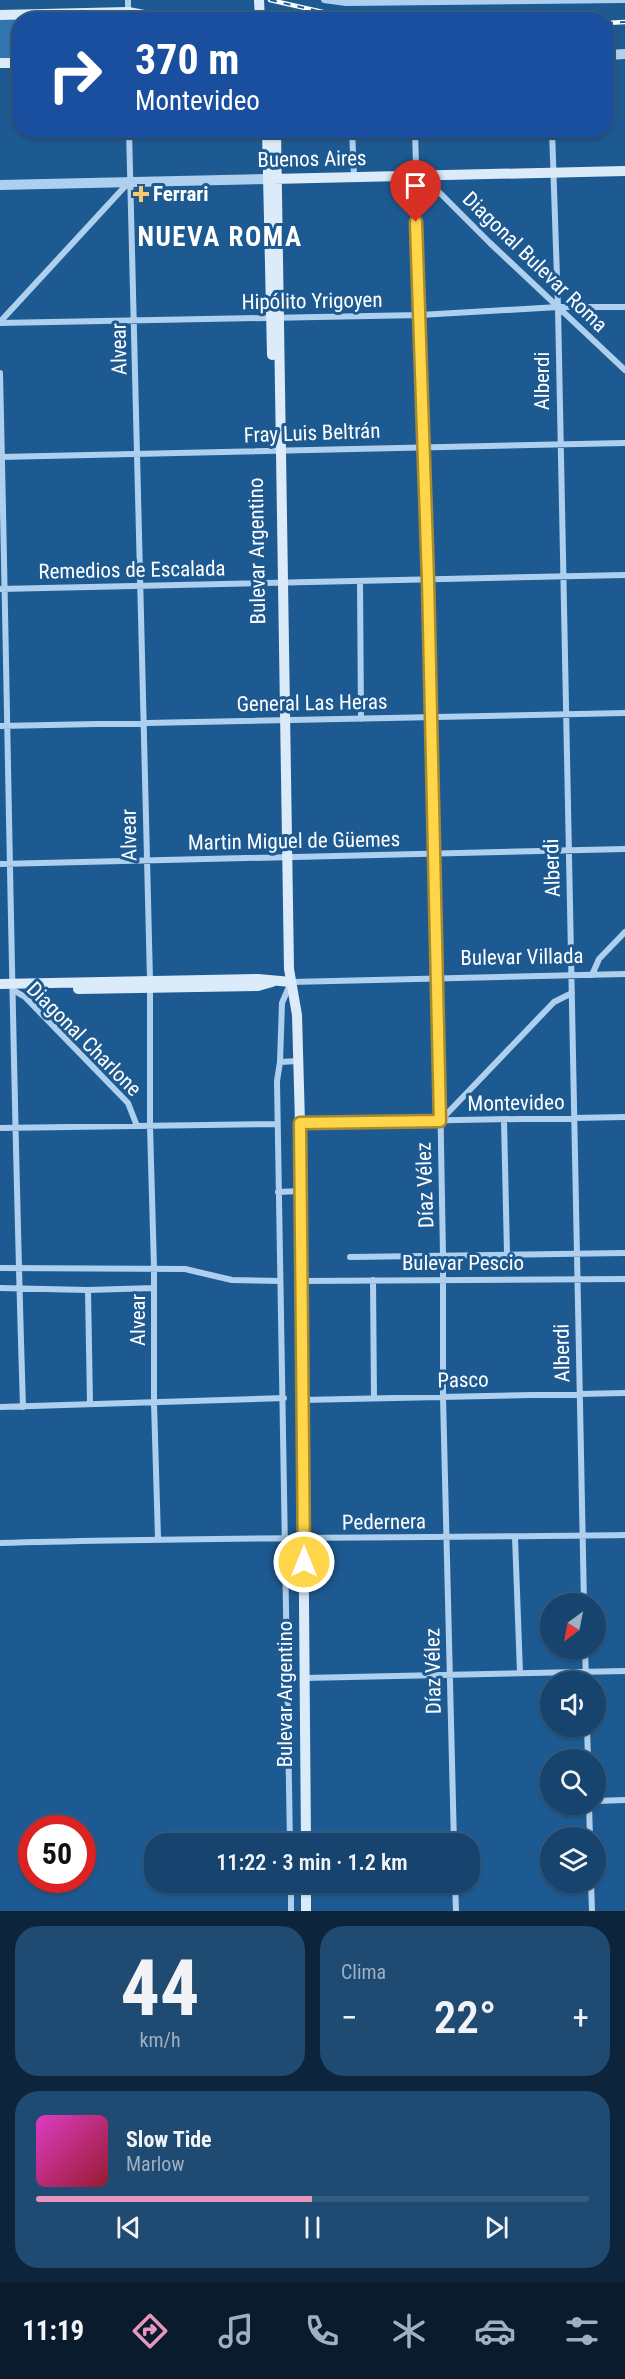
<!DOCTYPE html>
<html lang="es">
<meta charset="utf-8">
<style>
:root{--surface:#16446e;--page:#1f4b73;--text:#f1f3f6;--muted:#9eb0c2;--line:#355c81;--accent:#e797bd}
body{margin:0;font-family:"Roboto Condensed",sans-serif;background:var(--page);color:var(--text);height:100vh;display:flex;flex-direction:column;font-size:22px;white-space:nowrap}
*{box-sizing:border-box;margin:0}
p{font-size:20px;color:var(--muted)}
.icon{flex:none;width:33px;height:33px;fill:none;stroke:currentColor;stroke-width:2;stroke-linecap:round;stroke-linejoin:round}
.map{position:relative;height:1911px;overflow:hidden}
.side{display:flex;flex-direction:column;gap:15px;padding:15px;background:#0c253c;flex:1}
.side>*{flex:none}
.guide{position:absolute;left:12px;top:12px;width:602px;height:126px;border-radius:24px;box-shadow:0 2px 4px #0004,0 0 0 2px var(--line);background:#1a4fa0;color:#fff;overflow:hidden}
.needle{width:39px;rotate:212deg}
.tools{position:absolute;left:540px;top:1593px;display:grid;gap:12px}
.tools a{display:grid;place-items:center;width:66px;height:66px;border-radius:50%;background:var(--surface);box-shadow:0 2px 4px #0004,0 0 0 2px var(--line);font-size:30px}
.speed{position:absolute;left:18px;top:1815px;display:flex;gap:12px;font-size:30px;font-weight:700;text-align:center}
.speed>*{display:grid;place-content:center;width:78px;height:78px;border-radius:50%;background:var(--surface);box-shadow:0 2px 4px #0004,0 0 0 2px var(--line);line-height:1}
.speed .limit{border:9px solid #d22;background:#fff;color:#111}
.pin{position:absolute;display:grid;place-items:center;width:51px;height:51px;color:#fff;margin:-62px -26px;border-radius:50% 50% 50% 0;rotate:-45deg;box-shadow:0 0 6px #0007}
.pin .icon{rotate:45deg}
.me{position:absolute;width:66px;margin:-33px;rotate:0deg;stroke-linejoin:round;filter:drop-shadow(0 0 4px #0008)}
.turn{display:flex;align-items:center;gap:21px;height:126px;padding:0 24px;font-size:27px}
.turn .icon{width:78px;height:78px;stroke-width:2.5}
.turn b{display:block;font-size:42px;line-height:51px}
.big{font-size:45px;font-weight:600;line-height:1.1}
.side .card{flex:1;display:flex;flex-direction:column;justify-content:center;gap:9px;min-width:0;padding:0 21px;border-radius:24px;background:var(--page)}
.side .dial{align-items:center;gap:0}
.dial b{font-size:78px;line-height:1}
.song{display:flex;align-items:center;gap:18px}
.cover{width:72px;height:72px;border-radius:9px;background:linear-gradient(135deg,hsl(310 70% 55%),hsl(350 70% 35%))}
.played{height:6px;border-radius:3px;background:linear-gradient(90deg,var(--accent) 50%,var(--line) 50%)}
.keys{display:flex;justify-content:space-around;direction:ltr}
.heat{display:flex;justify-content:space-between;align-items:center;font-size:33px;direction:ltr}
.side .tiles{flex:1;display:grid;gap:15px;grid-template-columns:1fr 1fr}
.card:last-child{grid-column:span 2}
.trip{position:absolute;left:144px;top:1833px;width:336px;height:60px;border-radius:24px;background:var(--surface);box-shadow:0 2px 4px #0004,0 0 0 2px var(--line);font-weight:600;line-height:60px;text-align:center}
.dock{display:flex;height:96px;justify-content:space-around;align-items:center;background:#091b2c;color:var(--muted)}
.dock .icon{width:42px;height:42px}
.dock .selected{color:var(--accent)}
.dock b{font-size:27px;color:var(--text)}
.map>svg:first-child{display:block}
.green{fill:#3174af}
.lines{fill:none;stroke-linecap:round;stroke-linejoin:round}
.minor{stroke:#aed0ee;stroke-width:6}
.tertiary{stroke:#aed0ee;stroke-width:10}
.secondary{stroke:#dbebfa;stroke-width:10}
.rail-casing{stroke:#fff;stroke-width:4.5}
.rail{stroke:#1d5a92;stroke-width:2;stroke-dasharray:7;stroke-linecap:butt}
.route-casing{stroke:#a68a30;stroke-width:15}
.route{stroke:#ffd54a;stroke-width:10}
.poi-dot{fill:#fdc76d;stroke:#1d5a92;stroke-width:2}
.labels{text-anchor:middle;stroke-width:6;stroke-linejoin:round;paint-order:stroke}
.street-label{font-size:21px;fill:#fff;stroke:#1d5a92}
.poi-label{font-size:21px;font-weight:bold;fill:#fff;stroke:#1d5a92;text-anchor:start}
.district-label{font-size:27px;font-weight:bold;letter-spacing:1.5px;fill:#fff;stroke:#1d5a92}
</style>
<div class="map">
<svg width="625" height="1911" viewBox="0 0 625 1911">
<rect width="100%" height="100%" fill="#1d5a92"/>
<!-- green -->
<path class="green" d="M 0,20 L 19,20 L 19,59 L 0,59 Z"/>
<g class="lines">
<!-- minor -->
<path class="minor" d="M 128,0 L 128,20
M 324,0 L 346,3 L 625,0
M 129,130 L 150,980 L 150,1126 L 154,1268 L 154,1403 L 158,1538
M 352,130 L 354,177
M 415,130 L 438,978 L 443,1255 L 443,1397 L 454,1844
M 552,130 L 558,307 L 584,1604
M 423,176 L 490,243 L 625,370
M 0,322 L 129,182
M 0,323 L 420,315 L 558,307 L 625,307
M 0,373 C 8,717 12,1062 23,1407
M 0,457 L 625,443
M 360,581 L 361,719
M 0,589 L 625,575
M 0,726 L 625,713
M 0,864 L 625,849
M 592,975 L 599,959 L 625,932
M 13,990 L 25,997 L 128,1103 L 137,1126
M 280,1062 L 298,1061
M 504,1120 L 507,1254
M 440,1121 L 554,1002 L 572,993
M 300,1123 L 625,1117
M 0,1128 L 277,1124
M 278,1192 L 301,1191
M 350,1257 L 625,1253
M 0,1268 L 185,1269 L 232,1280 L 280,1281
M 373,1280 L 374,1398
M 301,1281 L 625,1279
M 0,1288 L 88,1290 L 154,1288
M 88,1290 L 90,1404
M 302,1400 L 625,1393
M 0,1407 L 284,1398
M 515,1537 L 520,1673
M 0,1543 C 208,1537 417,1538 625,1535
M 585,1648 L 586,1682
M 304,1678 L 625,1671
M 587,1726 L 588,1760
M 596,1801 L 625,1800
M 589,1804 L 590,1838
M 290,1844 L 277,1081 L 280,1062 L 282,1003 L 291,982 L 625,974
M 291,1882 L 291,1911
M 455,1882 L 456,1911
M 591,1882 L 592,1911"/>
<!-- tertiary -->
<path class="tertiary" d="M 606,55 L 625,54
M 0,185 L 268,179"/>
<!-- secondary -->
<path class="secondary" d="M 259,0 L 260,20
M 0,15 L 128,12 L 171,20
M 0,63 L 20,63
M 267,130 L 272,355
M 276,130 L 289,969 L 297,1015 L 300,1123 L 306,1844
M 272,179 L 625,171
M 0,984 L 258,979 L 291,982
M 78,989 L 258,986 L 272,982
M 306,1882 L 306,1911"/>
<defs>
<path id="rail" d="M 270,0 L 349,18 L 371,20
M 606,23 L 625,22"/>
</defs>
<!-- rail casing -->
<use href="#rail" class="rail-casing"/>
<!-- rail -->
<use href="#rail" class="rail"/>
</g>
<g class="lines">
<defs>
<path id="route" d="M 304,1562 L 300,1123 L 440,1121 L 428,580 L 416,222"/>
</defs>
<!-- route casing -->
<use href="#route" class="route-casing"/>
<!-- route -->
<use href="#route" class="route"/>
</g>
<!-- markers -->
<path class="poi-dot" d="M138 185h6v6h6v6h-6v6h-6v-6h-6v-6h6z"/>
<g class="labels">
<!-- street labels -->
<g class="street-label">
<text transform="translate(312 159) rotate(-1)" y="7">Buenos Aires</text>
<text transform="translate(535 262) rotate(44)" y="7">Diagonal Bulevar Roma</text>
<text transform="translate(312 301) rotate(-1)" y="7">Hipólito Yrigoyen</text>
<text transform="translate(119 349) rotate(-91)" y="7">Alvear</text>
<text transform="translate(542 381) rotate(-90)" y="7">Alberdi</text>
<text transform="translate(312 433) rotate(-2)" y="7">Fray Luis Beltrán</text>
<text transform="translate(257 551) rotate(-91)" y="7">Bulevar Argentino</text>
<text transform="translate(132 570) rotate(-1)" y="7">Remedios de Escalada</text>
<text transform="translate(312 703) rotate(-1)" y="7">General Las Heras</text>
<text transform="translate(129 835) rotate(-91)" y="7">Alvear</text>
<text transform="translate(294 841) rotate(-1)" y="7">Martin Miguel de Güemes</text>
<text transform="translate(552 868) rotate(-92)" y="7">Alberdi</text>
<text transform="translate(522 957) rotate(-1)" y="7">Bulevar Villada</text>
<text transform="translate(84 1039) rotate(45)" y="7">Diagonal Charlone</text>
<text transform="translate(516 1103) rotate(-1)" y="7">Montevideo</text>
<text transform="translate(425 1185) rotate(-92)" y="7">Díaz Vélez</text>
<text x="463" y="1270">Bulevar Pescio</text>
<text transform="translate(138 1320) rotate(-90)" y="7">Alvear</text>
<text transform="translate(562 1353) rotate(-91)" y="7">Alberdi</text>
<text transform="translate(463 1380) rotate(-1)" y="7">Pasco</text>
<text transform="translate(384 1522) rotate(-1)" y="7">Pedernera</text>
<text transform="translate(433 1671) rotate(-91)" y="7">Díaz Vélez</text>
<text transform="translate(285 1694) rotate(-90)" y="7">Bulevar Argentino</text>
</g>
<!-- poi labels -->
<g class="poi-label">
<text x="153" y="201">Ferrari</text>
</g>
<!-- district labels -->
<g class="district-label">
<text x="220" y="246">NUEVA ROMA</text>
</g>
</g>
</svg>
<div class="tools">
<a><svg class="needle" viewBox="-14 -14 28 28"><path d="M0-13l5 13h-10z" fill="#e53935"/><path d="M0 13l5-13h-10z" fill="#9eb0c2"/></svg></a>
<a><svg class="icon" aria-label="sound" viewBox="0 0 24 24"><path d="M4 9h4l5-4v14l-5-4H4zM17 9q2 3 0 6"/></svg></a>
<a><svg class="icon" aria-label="search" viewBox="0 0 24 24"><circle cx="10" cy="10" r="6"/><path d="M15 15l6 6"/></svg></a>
<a><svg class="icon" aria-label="layers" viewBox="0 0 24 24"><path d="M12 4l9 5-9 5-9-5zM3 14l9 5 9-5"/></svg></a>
</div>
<div class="speed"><div class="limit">50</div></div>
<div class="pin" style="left:416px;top:222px;background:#d93025"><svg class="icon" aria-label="arrive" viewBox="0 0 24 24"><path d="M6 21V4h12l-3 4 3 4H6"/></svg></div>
<svg class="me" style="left:304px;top:1562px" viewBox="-20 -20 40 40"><circle r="17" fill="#ffd54a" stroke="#fff" stroke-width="3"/><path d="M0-11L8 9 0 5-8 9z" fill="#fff"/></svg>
<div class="trip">11:22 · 3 min · 1.2 km</div>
<div class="guide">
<div class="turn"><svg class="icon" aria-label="right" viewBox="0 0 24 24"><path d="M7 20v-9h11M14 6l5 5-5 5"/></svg><div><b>370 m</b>Montevideo</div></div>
</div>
</div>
<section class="side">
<div class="tiles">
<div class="card dial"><b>44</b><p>km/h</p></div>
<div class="card"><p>Clima</p>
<div class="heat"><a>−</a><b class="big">22°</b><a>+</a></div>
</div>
<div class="card">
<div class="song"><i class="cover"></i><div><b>Slow Tide</b><p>Marlow</p></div></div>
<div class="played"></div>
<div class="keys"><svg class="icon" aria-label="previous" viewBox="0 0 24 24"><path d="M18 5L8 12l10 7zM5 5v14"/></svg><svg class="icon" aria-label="pause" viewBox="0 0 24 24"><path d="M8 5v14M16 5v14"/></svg><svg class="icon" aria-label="next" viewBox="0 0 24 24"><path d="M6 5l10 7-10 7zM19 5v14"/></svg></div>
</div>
</div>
</section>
<nav class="dock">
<b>11:19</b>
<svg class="icon selected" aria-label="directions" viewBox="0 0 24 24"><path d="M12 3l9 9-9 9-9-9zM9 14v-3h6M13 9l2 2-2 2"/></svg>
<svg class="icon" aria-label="music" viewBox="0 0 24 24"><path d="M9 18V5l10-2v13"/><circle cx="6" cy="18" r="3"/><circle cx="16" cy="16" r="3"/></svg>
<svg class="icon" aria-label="phone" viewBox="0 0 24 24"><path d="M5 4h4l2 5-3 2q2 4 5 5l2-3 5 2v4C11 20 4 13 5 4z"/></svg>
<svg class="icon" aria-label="climate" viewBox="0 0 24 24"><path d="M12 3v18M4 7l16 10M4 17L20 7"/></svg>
<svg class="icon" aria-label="car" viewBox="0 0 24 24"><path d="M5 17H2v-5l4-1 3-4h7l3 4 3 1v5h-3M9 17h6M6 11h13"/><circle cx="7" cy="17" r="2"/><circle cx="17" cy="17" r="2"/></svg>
<svg class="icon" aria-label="filters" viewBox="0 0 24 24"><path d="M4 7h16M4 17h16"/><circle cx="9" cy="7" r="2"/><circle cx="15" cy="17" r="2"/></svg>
</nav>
